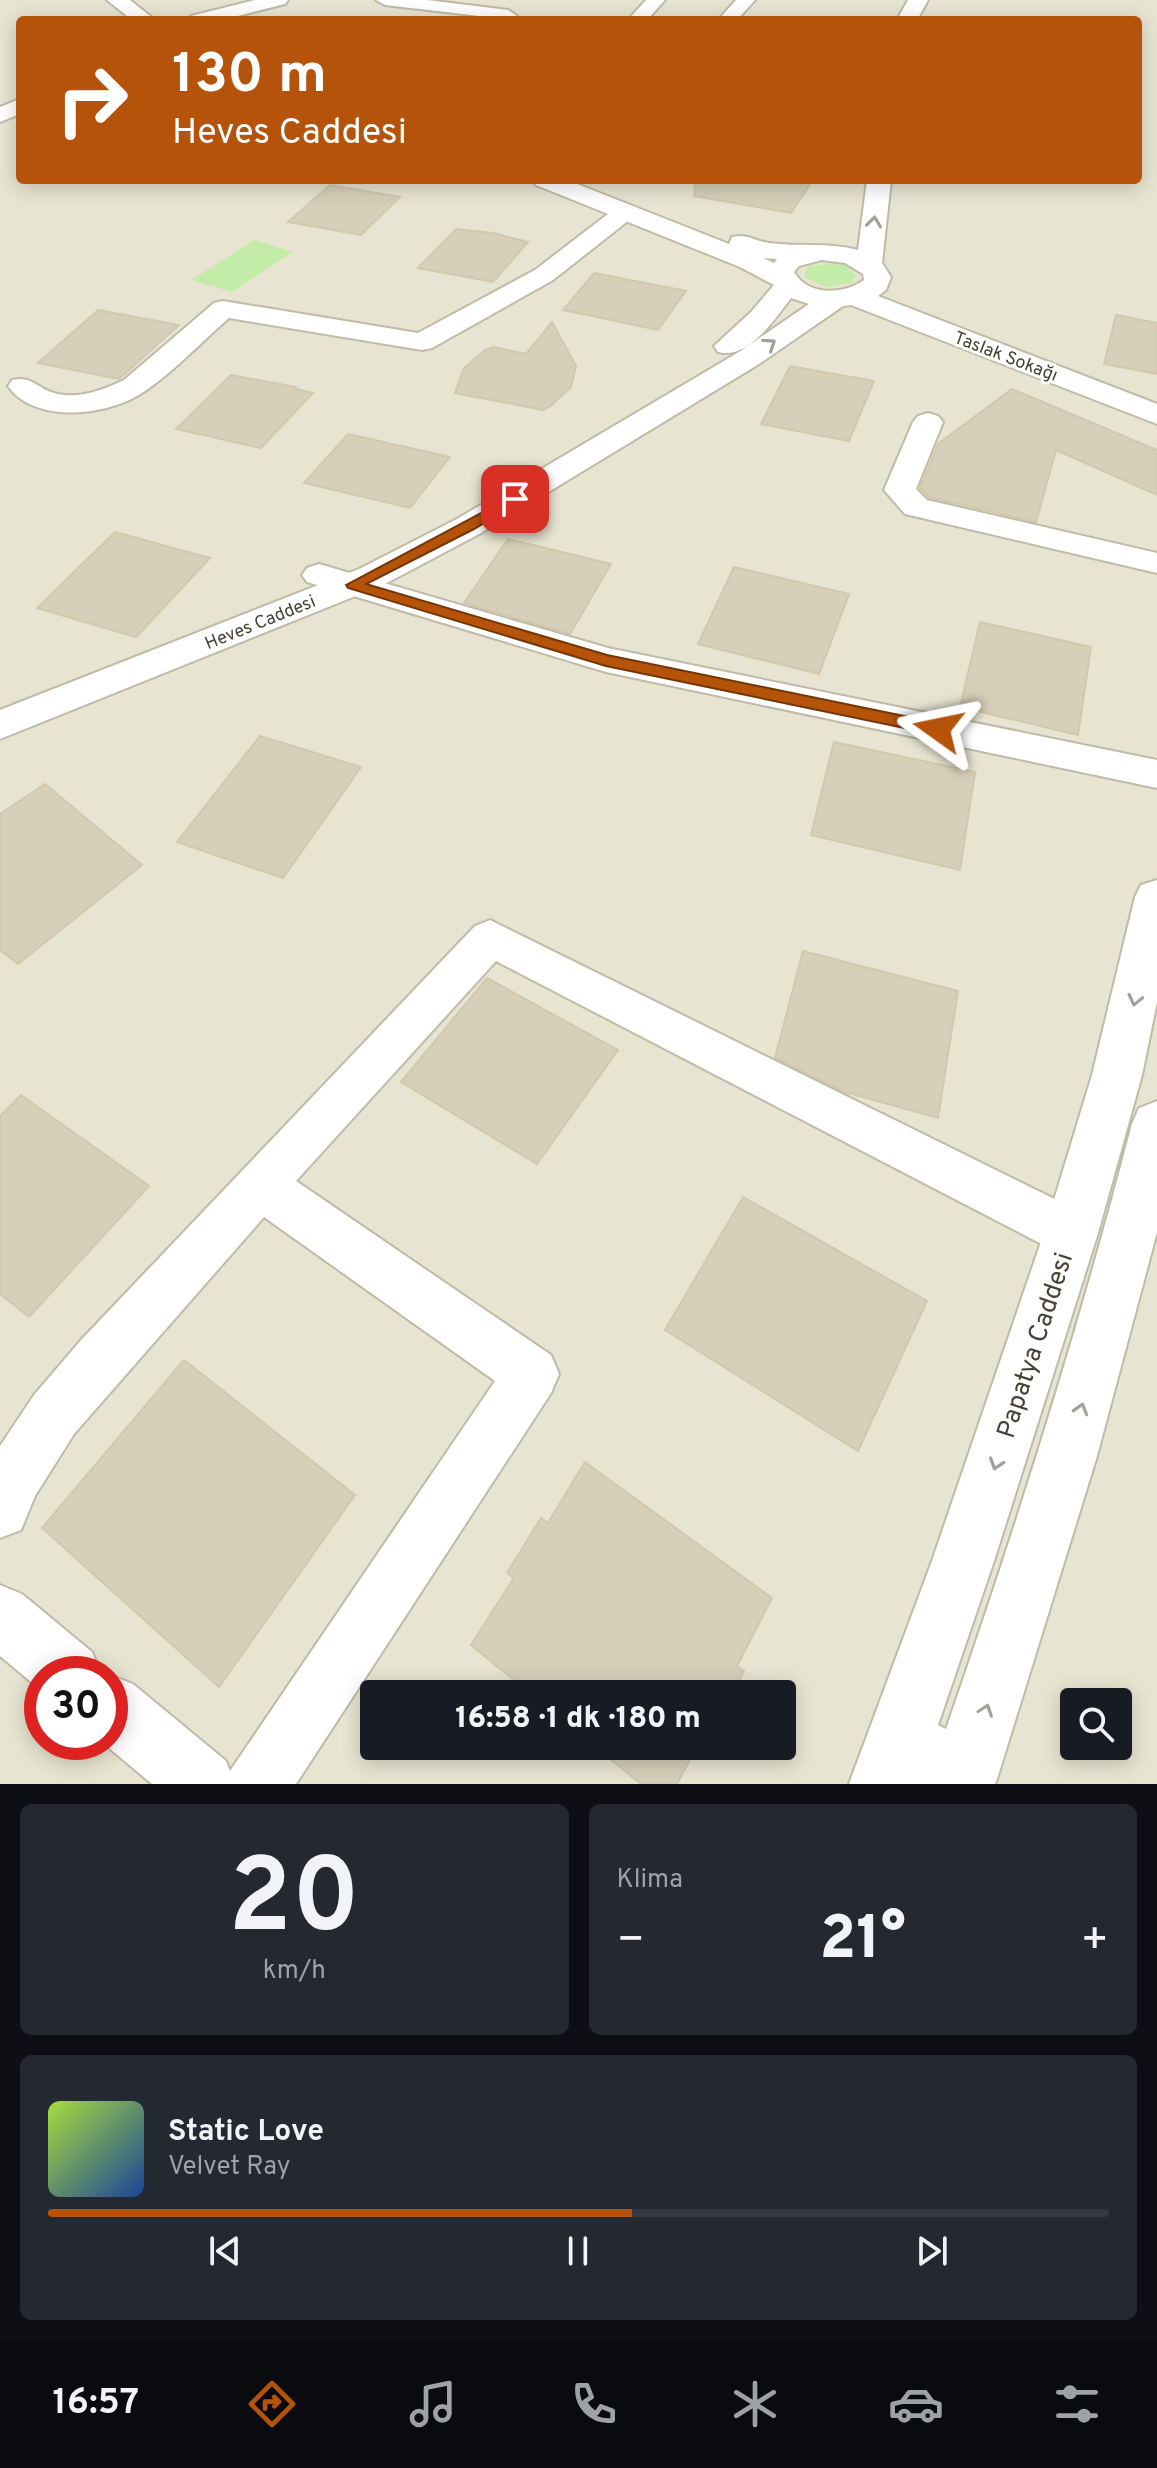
<!DOCTYPE html>
<html lang="tr">
<meta charset="utf-8">
<style>
:root{--surface:#171b24;--page:#242831;--text:#f1f3f6;--muted:#9ea1a6;--line:#363941;--accent:#b45309}
body{margin:0;font-family:Overpass,sans-serif;background:var(--page);color:var(--text);height:100vh;display:flex;flex-direction:column;font-size:30px;white-space:nowrap}
*{box-sizing:border-box;margin:0}
p{font-size:26px;color:var(--muted)}
.icon{flex:none;width:44px;height:44px;fill:none;stroke:currentColor;stroke-width:2;stroke-linecap:round;stroke-linejoin:round}
.map{position:relative;height:1784px;overflow:hidden}
.side{display:flex;flex-direction:column;gap:20px;padding:20px;background:#0d0f14;flex:1}
.side>*{flex:none}
.guide{position:absolute;left:16px;top:16px;width:1126px;height:168px;border-radius:8px;box-shadow:0 4px 20px #0003;background:#b45309;color:#fff;overflow:hidden}
.buttons{position:absolute;left:1060px;top:1688px;display:grid;gap:16px}
.buttons a{display:grid;place-items:center;width:72px;height:72px;border-radius:8px;background:var(--surface);box-shadow:0 4px 20px #0003;font-size:40px}
.speed{position:absolute;left:24px;top:1656px;display:flex;gap:16px;font-size:40px;font-weight:700;text-align:center}
.speed>*{display:grid;place-content:center;width:104px;height:104px;border-radius:50%;background:var(--surface);box-shadow:0 4px 20px #0003;line-height:1}
.speed .limit{border:12px solid #d22;background:#fff;color:#111}
.pin{position:absolute;display:grid;place-items:center;width:68px;height:68px;color:#fff;margin:-34px;border-radius:16px;box-shadow:0 4px 12px #0006}
.me{position:absolute;width:88px;margin:-44px;rotate:282deg;stroke-linejoin:round;filter:drop-shadow(0 0 6px #0008)}
.turn{display:flex;align-items:center;gap:28px;height:168px;padding:0 24px;font-size:36px}
.turn .icon{width:104px;height:104px;stroke-width:2.5}
.turn b{display:block;font-size:56px;line-height:68px}
.big{font-size:60px;font-weight:800;line-height:1.1}
.side .card{flex:1;display:flex;flex-direction:column;justify-content:center;gap:12px;min-width:0;padding:0 28px;border-radius:12px;background:var(--page)}
.side .dial{align-items:center;gap:0}
.dial b{font-size:104px;line-height:1}
.song{display:flex;align-items:center;gap:24px}
.cover{width:96px;height:96px;border-radius:12px;background:linear-gradient(135deg,hsl(80 70% 55%),hsl(220 70% 35%))}
.played{height:8px;border-radius:4px;background:linear-gradient(90deg,var(--accent) 55%,var(--line) 55%)}
.keys{display:flex;justify-content:space-around;direction:ltr}
.heat{display:flex;justify-content:space-between;align-items:center;font-size:44px;direction:ltr}
.side .tiles{flex:1;display:grid;gap:20px;grid-template-columns:1fr 1fr}
.card:last-child{grid-column:span 2}
.trip{position:absolute;left:360px;top:1680px;width:436px;height:80px;border-radius:8px;background:var(--surface);box-shadow:0 4px 20px #0003;font-weight:800;line-height:80px;text-align:center}
.dock{display:flex;height:128px;justify-content:space-around;align-items:center;background:#090b0e;color:var(--muted)}
.dock .icon{width:56px;height:56px}
.dock .selected{color:var(--accent)}
.dock b{font-size:36px;color:var(--text)}
.map>svg:first-child{display:block}
.residential{fill:#e8e4d2;fill-rule:evenodd}
.green{fill:#c4eca9}
.building{fill:#d6cfb9;stroke:#d2c8ab;stroke-width:2}
.lines{fill:none;stroke-linecap:round;stroke-linejoin:round}
.minor-casing{stroke:#c0bba6;stroke-width:4}
.tertiary-casing{stroke:#c0bba6;stroke-width:4}
.minor{fill:#fff;fill-rule:evenodd}
.tertiary{fill:#fff;fill-rule:evenodd}
.oneway{stroke:#a3a09a}
.route{fill:#b45309;stroke:#753606;stroke-width:2}
.labels{text-anchor:middle;stroke-width:6;stroke-linejoin:round;paint-order:stroke}
.far-street-label{font-size:18px;fill:#474234;stroke:#fff}
.near-street-label{font-size:26px;fill:#474234;stroke:#fff}
</style>
<div class="map">
<svg width="1157" height="1784" viewBox="0 0 1157 1784">
<rect width="100%" height="100%" fill="#f4f1e4"/>
<!-- residential -->
<path class="residential" d="M 0,0 L 1157,0 L 1157,1784 L 0,1784 ZM 20,20 L 1138,20 L 1138,180 L 20,180 ZM 42,1674 L 110,1674 L 110,1742 L 42,1742 ZM 374,1694 L 782,1694 L 782,1746 L 374,1746 ZM 1074,1702 L 1118,1702 L 1118,1746 L 1074,1746 Z"/>
<!-- green -->
<path class="green" d="M 254,240 L 293,252 L 232,292 L 191,280 Z
M 832,263 L 846,266 L 856,276 L 852,283 L 826,287 L 804,277 L 807,267 Z"/>
<!-- building -->
<path class="building" d="M 695,180 L 813,180 L 791,213 L 694,196 Z
M 330,185 L 400,197 L 361,235 L 288,222 Z
M 456,229 L 493,233 L 528,242 L 493,282 L 418,268 Z
M 594,273 L 686,291 L 658,330 L 563,310 Z
M 98,310 L 179,325 L 119,379 L 38,363 Z
M 1116,315 L 1157,323 L 1157,374 L 1104,364 Z
M 552,322 L 576,366 L 571,387 L 551,406 L 543,410 L 455,393 L 464,368 L 485,350 L 493,347 L 526,354 Z
M 790,366 L 874,381 L 849,441 L 761,424 Z
M 231,375 L 295,387 L 293,388 L 313,393 L 261,448 L 176,429 Z
M 1012,389 L 1157,450 L 1157,495 L 1056,450 L 1036,522 L 929,497 L 920,488 L 938,444 Z
M 348,434 L 450,457 L 410,508 L 304,483 Z
M 115,532 L 210,558 L 136,637 L 37,608 Z
M 508,539 L 611,564 L 570,634 L 464,603 Z
M 734,567 L 849,594 L 819,674 L 698,644 Z
M 980,622 L 1091,647 L 1078,735 L 960,707 Z
M 260,736 L 361,767 L 283,878 L 177,842 Z
M 834,742 L 975,772 L 960,870 L 811,835 Z
M 45,784 L 142,865 L 18,964 L 0,950 L 0,814 Z
M 803,951 L 958,991 L 938,1118 L 845,1092 L 775,1058 Z
M 487,978 L 618,1050 L 537,1164 L 401,1082 Z
M 21,1095 L 149,1186 L 29,1317 L 0,1294 L 0,1116 Z
M 743,1197 L 927,1301 L 858,1451 L 665,1330 Z
M 184,1360 L 355,1495 L 219,1687 L 42,1528 Z
M 585,1462 L 772,1598 L 737,1666 L 744,1671 L 733,1694 L 531,1694 L 471,1645 L 514,1578 L 507,1573 L 541,1518 L 548,1523 Z
M 594,1746 L 697,1746 L 677,1784 L 641,1784 Z"/>
<g class="lines">
<defs>
<path id="minor" d="M 376,0 L 427,0 L 508,10 L 517,16 L 514,20 L 385,5 Z
M 646,0 L 665,0 L 647,20 L 628,20 Z
M 736,0 L 755,0 L 737,20 L 718,20 Z
M 625,205 L 633,207 L 637,212 L 633,217 L 553,280 L 432,348 L 422,350 L 229,318 C 201,342 175,371 145,391 C 110,416 35,425 8,386 L 12,380 C 31,375 37,388 54,393 C 77,400 103,390 124,380 L 214,303 L 223,301 L 418,333 L 535,270 L 617,207 Z
M 928,413 L 938,416 L 943,422 L 916,489 L 927,500 L 1157,553 L 1157,573 L 905,514 L 884,490 L 913,422 L 918,416 Z
M 319,564 L 608,648 L 1157,760 L 1157,788 L 606,672 L 307,582 L 302,575 L 307,568 Z
M 490,920 L 1089,1216 L 1097,1233 L 1089,1250 L 1071,1257 L 1053,1250 L 496,961 L 296,1181 L 551,1355 L 559,1374 L 551,1393 L 296,1784 L 152,1784 L 102,1742 L 110,1742 L 110,1675 L 133,1684 L 226,1761 L 230,1771 L 495,1381 L 264,1217 L 74,1434 L 35,1496 L 21,1530 L 0,1538 L 0,1446 L 34,1395 L 82,1339 L 475,926 Z
M 0,1585 L 22,1594 L 92,1652 L 101,1674 L 42,1674 L 42,1691 L 0,1656 Z"/>
<path id="tertiary" d="M 107,0 L 130,0 L 155,20 L 132,20 Z
M 255,0 L 288,0 L 285,4 L 222,20 L 188,20 L 191,16 Z
M 908,0 L 928,0 L 917,20 L 897,20 Z
M 20,99 L 20,114 L 0,122 L 0,107 Z
M 533,180 L 567,180 L 729,244 L 732,237 C 746,233 755,241 769,243 C 799,247 828,242 858,250 L 867,180 L 891,180 L 882,263 L 891,277 L 886,290 L 878,296 L 1157,404 L 1157,424 L 851,305 L 843,306 L 759,364 L 481,533 L 383,585 L 0,739 L 0,710 L 359,569 L 457,519 L 739,352 L 809,304 L 791,298 C 775,319 748,360 718,352 L 714,346 L 751,312 L 774,285 L 740,267 L 536,185 ZM 763,258 L 777,259 L 774,263 ZM 822,260 L 845,263 L 863,274 L 864,280 C 843,295 808,296 794,272 L 799,266 Z
M 1157,880 L 1157,1002 L 1142,1075 L 1098,1233 L 994,1561 L 938,1725 L 946,1729 C 1015,1530 1079,1329 1132,1124 L 1139,1108 L 1157,1101 L 1157,1232 L 1097,1456 L 997,1779 L 995,1784 L 849,1784 L 932,1561 L 1044,1233 L 1092,1075 L 1135,897 L 1141,885 Z"/>
</defs>
<!-- minor casing -->
<use href="#minor" class="minor-casing"/>
<!-- tertiary casing -->
<use href="#tertiary" class="tertiary-casing"/>
<!-- minor -->
<use href="#minor" class="minor"/>
<!-- tertiary -->
<use href="#tertiary" class="tertiary"/>
</g>
<!-- one-way arrows -->
<defs><path id="oneway-chevron" d="M-2-3.5L2.5 0L-2 3.5" fill="none" stroke-width="1.6" stroke-linecap="round" stroke-linejoin="round" transform="scale(2)"/></defs>
<g class="oneway">
<use href="#oneway-chevron" transform="translate(874 222) rotate(-83)"/>
<use href="#oneway-chevron" transform="translate(770 344) rotate(-34)"/>
<use href="#oneway-chevron" transform="translate(1135 1000) rotate(103)"/>
<use href="#oneway-chevron" transform="translate(1081 1409) rotate(-74)"/>
<use href="#oneway-chevron" transform="translate(996 1464) rotate(108)"/>
<use href="#oneway-chevron" transform="translate(986 1710) rotate(-71)"/>
</g>
<!-- route -->
<path class="route" d="M 515,495 L 519,496 L 519,502 L 474,529 L 366,584 L 607,655 L 938,723 L 947,729 L 938,735 L 606,666 L 348,588 L 346,585 Z"/>
<g class="labels">
<!-- far-street labels -->
<g class="far-street-label">
<text transform="translate(1006 356) rotate(21)" y="6">Taslak Sokağı</text>
<text transform="translate(260 622) rotate(-22)" y="6">Heves Caddesi</text>
</g>
<!-- near-street labels -->
<g class="near-street-label">
<text transform="translate(1034 1345) rotate(-72)" y="9">Papatya Caddesi</text>
</g>
</g>
</svg>
<div class="buttons">
<a><svg class="icon" aria-label="search" viewBox="0 0 24 24"><circle cx="10" cy="10" r="6"/><path d="M15 15l6 6"/></svg></a>
</div>
<div class="speed"><div class="limit">30</div></div>
<div class="pin" style="left:515px;top:499px;background:#d93025"><svg class="icon" aria-label="arrive" viewBox="0 0 24 24"><path d="M6 21V4h12l-3 4 3 4H6"/></svg></div>
<svg class="me" style="left:938px;top:729px" viewBox="-20 -20 40 40"><path d="M0-17L14 15 0 8-14 15z" fill="#b45309" stroke="#fff" stroke-width="4"/></svg>
<div class="trip">16:58 · 1 dk · 180 m</div>
<div class="guide">
<div class="turn"><svg class="icon" aria-label="right" viewBox="0 0 24 24"><path d="M7 20v-9h11M14 6l5 5-5 5"/></svg><div><b>130 m</b>Heves Caddesi</div></div>
</div>
</div>
<section class="side">
<div class="tiles">
<div class="card dial"><b>20</b><p>km/h</p></div>
<div class="card"><p>Klima</p>
<div class="heat"><a>−</a><b class="big">21°</b><a>+</a></div>
</div>
<div class="card">
<div class="song"><i class="cover"></i><div><b>Static Love</b><p>Velvet Ray</p></div></div>
<div class="played"></div>
<div class="keys"><svg class="icon" aria-label="previous" viewBox="0 0 24 24"><path d="M18 5L8 12l10 7zM5 5v14"/></svg><svg class="icon" aria-label="pause" viewBox="0 0 24 24"><path d="M8 5v14M16 5v14"/></svg><svg class="icon" aria-label="next" viewBox="0 0 24 24"><path d="M6 5l10 7-10 7zM19 5v14"/></svg></div>
</div>
</div>
</section>
<nav class="dock">
<b>16:57</b>
<svg class="icon selected" aria-label="directions" viewBox="0 0 24 24"><path d="M12 3l9 9-9 9-9-9zM9 14v-3h6M13 9l2 2-2 2"/></svg>
<svg class="icon" aria-label="music" viewBox="0 0 24 24"><path d="M9 18V5l10-2v13"/><circle cx="6" cy="18" r="3"/><circle cx="16" cy="16" r="3"/></svg>
<svg class="icon" aria-label="phone" viewBox="0 0 24 24"><path d="M5 4h4l2 5-3 2q2 4 5 5l2-3 5 2v4C11 20 4 13 5 4z"/></svg>
<svg class="icon" aria-label="climate" viewBox="0 0 24 24"><path d="M12 3v18M4 7l16 10M4 17L20 7"/></svg>
<svg class="icon" aria-label="car" viewBox="0 0 24 24"><path d="M5 17H2v-5l4-1 3-4h7l3 4 3 1v5h-3M9 17h6M6 11h13"/><circle cx="7" cy="17" r="2"/><circle cx="17" cy="17" r="2"/></svg>
<svg class="icon" aria-label="filters" viewBox="0 0 24 24"><path d="M4 7h16M4 17h16"/><circle cx="9" cy="7" r="2"/><circle cx="15" cy="17" r="2"/></svg>
</nav>
